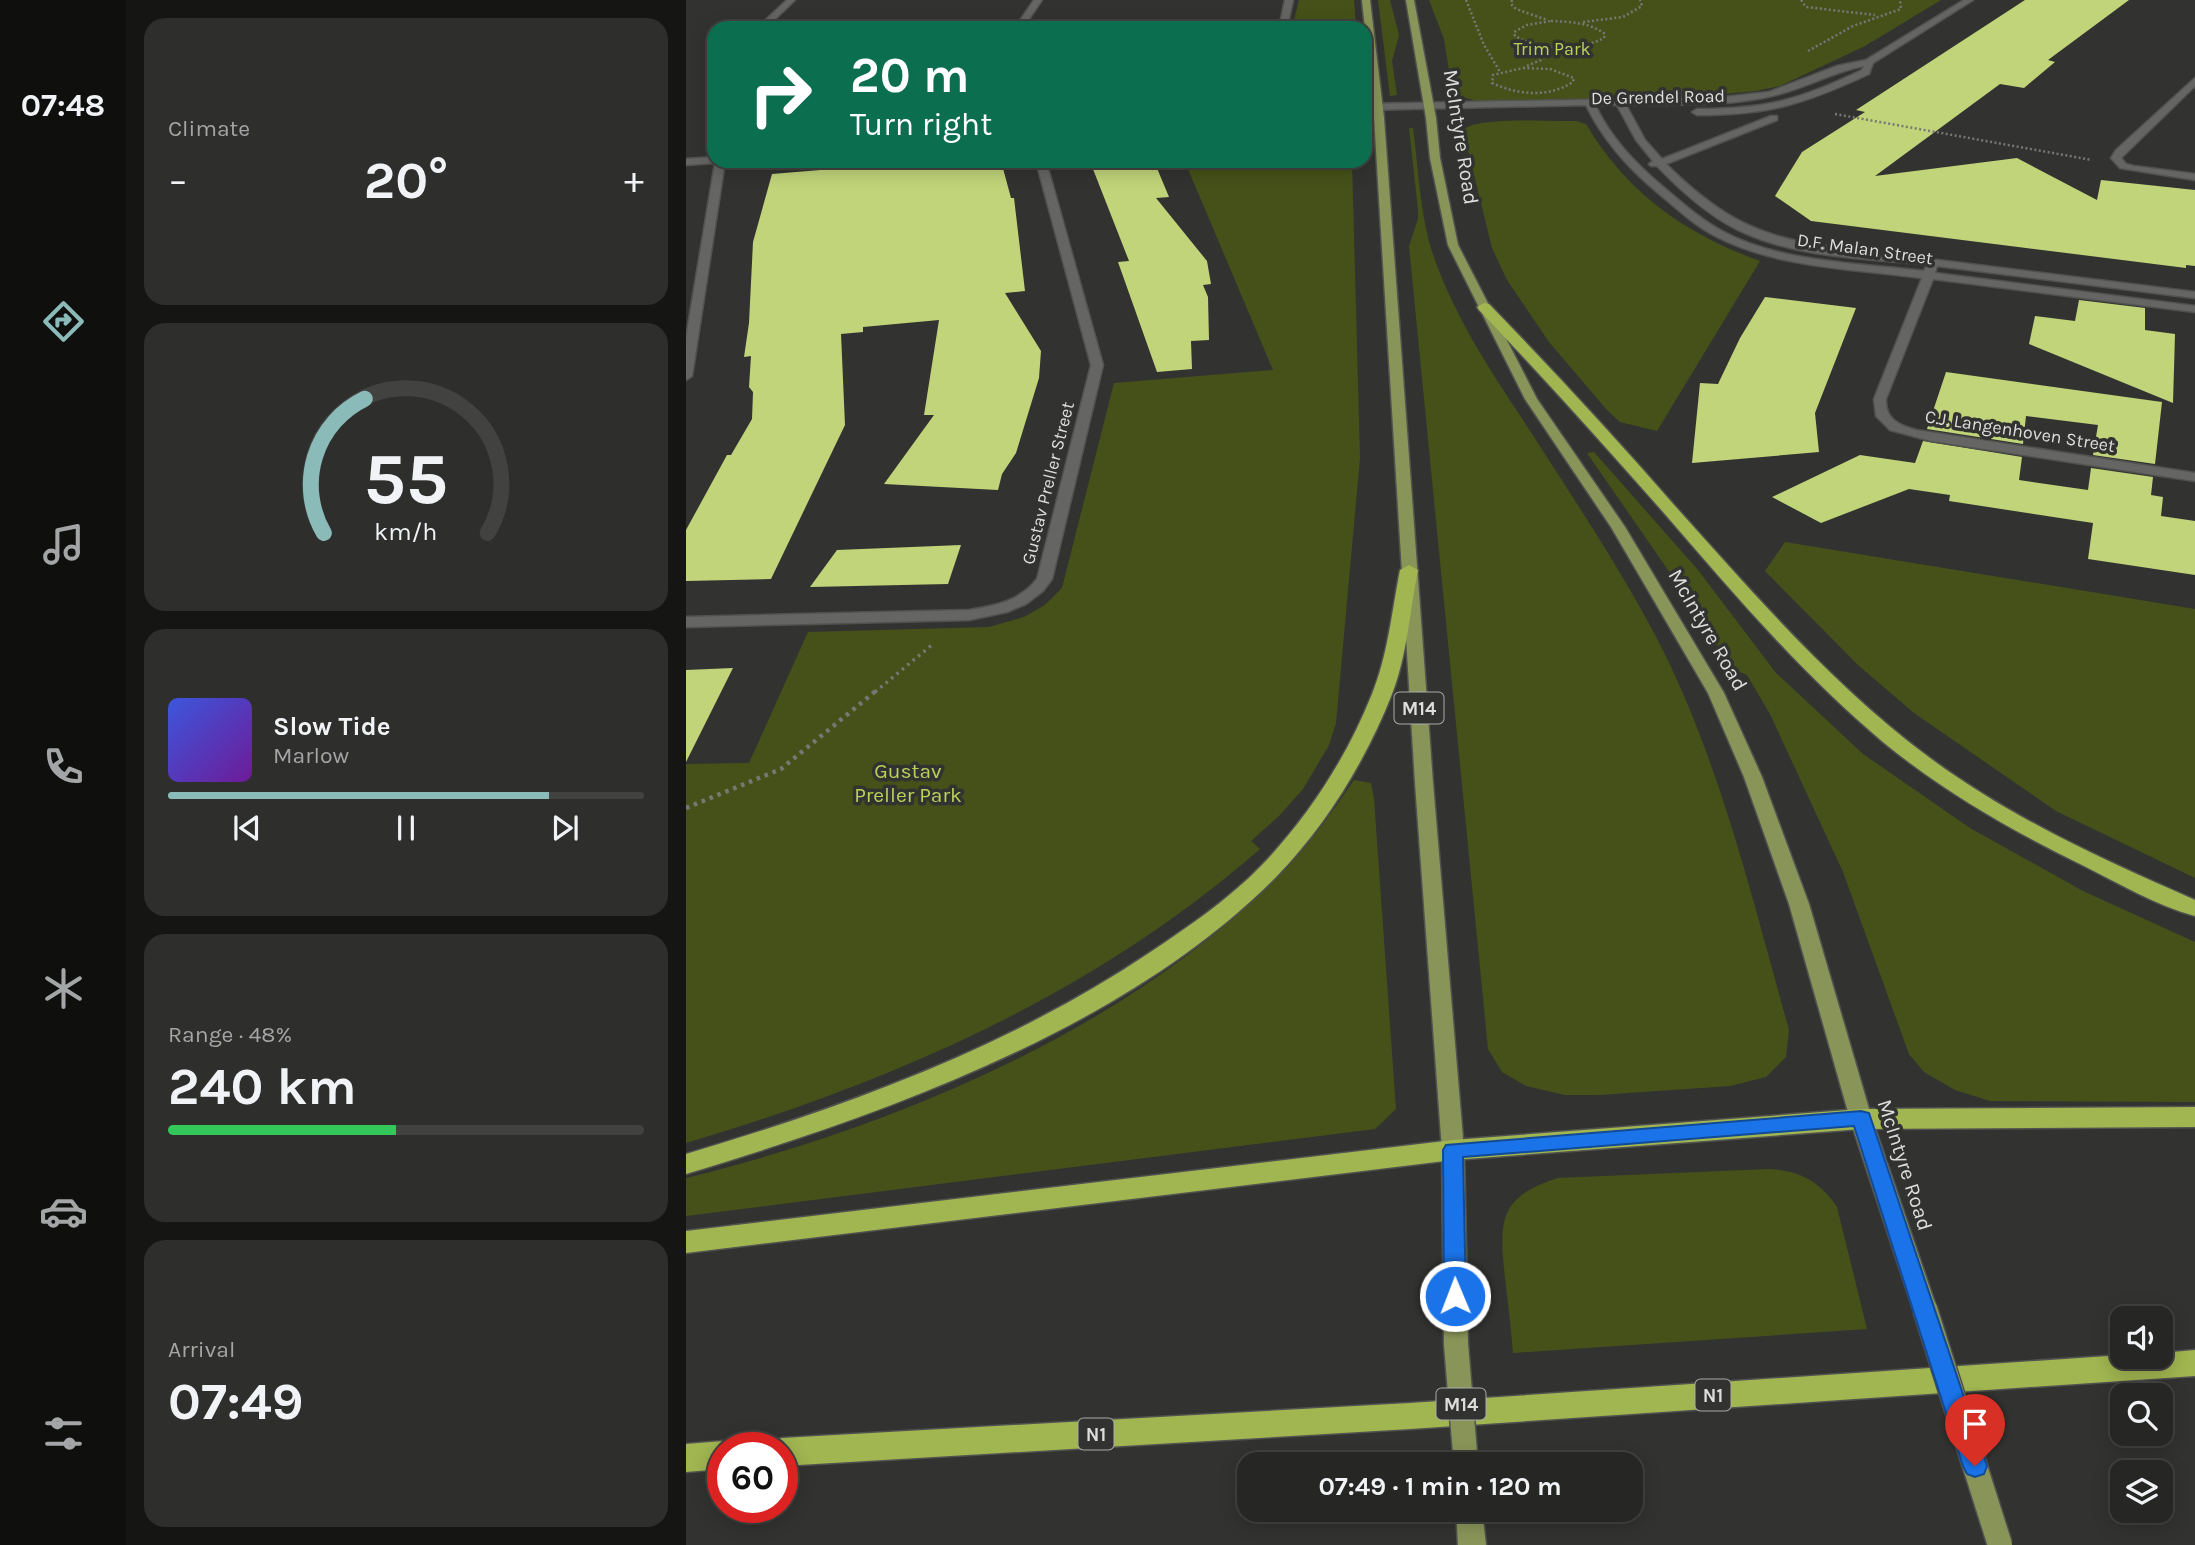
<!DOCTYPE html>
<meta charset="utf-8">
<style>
:root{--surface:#262624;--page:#2e2e2c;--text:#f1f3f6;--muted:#a4a5a6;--line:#424341;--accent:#8bbbb9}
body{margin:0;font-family:Karla,sans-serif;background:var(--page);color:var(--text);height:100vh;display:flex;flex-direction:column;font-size:26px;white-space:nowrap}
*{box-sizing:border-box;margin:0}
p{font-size:23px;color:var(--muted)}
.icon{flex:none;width:38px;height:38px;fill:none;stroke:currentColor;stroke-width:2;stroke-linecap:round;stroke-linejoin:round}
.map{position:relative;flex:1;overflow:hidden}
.details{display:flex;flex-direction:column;gap:18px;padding:18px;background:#151514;width:560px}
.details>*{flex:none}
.guide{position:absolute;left:21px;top:21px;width:665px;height:147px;border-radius:21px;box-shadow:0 4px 18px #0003,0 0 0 2px var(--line);background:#0b6e4f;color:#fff;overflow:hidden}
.controls{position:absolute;left:1424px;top:1306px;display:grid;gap:14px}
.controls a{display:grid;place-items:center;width:63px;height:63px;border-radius:14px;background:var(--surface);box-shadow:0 4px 18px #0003,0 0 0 2px var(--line);font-size:35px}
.speed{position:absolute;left:21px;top:1432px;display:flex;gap:14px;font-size:35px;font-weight:700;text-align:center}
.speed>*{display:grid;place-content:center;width:91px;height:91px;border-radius:50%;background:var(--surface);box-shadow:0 4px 18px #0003,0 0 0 2px var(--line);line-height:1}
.speed .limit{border:10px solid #d22;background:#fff;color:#111}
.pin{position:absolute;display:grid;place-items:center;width:60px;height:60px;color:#fff;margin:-72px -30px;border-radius:50% 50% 50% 0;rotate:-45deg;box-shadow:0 0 7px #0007}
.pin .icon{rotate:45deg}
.me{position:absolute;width:77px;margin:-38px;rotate:359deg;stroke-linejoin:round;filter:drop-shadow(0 0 5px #0008)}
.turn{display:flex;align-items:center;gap:24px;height:147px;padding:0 28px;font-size:32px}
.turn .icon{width:91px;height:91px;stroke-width:2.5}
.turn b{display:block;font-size:49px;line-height:60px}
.big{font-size:52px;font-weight:700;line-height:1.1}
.details .widget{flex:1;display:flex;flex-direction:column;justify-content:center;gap:10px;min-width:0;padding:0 24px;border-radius:21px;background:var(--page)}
.details .dial{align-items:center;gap:0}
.dial svg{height:182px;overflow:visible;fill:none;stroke:var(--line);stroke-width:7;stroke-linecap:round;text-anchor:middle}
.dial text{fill:var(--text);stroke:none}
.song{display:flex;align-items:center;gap:21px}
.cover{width:84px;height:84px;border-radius:10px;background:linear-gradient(135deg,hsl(230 70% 55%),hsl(280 70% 35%))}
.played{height:7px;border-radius:4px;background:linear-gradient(90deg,var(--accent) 80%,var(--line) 80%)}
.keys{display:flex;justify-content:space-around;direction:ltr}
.heat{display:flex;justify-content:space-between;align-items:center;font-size:38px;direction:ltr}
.charge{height:10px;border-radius:5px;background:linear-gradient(90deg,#34c759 48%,var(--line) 0)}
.trip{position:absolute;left:551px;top:1452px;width:406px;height:70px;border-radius:21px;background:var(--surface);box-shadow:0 4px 18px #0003,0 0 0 2px var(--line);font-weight:700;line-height:70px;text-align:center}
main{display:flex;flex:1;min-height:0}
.dock{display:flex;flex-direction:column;width:126px;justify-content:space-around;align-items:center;background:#0f0f0e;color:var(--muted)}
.dock .icon{width:49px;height:49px}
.dock .current{color:var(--accent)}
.dock b{font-size:32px;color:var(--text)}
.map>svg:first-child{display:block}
.green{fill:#465119}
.building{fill:#c1d47a}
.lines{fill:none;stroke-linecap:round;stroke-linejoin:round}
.minor-casing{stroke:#51524f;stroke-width:3}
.major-casing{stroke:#51524f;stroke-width:3}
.highway-casing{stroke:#51524f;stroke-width:3}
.path-far2{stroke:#777875;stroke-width:2.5;stroke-dasharray:2 2.5;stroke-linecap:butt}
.path-far1{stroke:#777875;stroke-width:3.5;stroke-dasharray:2.5 4.5;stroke-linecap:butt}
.path{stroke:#777875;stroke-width:4.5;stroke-dasharray:3.5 5;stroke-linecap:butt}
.minor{fill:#656663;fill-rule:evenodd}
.major{fill:#899558;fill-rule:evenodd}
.highway{fill:#a1b550;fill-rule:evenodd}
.major-bridge-casing{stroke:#51524f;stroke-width:27;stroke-linecap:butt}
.major-bridge{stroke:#899558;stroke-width:24}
.route{fill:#1a73e8;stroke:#114b97;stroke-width:2}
.labels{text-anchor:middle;stroke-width:7;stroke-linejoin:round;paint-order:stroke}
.far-park-label{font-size:18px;fill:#bad25a;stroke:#323330}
.far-street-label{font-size:18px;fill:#dddedc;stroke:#323330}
.shield{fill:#323330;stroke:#aaaba8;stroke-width:2}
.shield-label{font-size:19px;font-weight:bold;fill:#dddedc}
.street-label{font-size:21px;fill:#dddedc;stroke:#323330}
.park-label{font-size:21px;fill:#bad25a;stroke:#323330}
</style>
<main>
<nav class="dock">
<b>07:48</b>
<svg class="icon current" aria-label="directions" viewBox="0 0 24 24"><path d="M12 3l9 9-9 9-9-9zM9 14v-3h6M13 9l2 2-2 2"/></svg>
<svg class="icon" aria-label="music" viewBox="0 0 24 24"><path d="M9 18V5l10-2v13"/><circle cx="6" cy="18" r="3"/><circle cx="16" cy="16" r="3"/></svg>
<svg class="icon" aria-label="phone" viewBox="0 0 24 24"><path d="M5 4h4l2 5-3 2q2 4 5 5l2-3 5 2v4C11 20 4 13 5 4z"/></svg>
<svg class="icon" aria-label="climate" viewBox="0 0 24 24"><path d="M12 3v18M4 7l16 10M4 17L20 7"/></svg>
<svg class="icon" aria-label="car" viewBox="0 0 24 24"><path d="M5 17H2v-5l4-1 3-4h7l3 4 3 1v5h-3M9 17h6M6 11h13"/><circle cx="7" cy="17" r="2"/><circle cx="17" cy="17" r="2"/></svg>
<svg class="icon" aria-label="filters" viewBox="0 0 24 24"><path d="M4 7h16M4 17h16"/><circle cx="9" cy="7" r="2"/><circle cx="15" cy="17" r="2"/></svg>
</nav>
<section class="details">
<div class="widget"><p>Climate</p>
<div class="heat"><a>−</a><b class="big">20°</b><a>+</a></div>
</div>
<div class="widget dial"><svg viewBox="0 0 100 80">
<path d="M14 69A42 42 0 1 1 86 69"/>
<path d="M14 69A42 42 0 0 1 32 10" stroke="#8bbbb9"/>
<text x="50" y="56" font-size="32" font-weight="700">55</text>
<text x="50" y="72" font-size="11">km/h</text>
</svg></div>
<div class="widget">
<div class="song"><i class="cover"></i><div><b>Slow Tide</b><p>Marlow</p></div></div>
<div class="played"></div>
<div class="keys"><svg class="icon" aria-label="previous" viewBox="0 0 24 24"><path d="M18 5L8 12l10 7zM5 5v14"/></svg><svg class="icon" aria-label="pause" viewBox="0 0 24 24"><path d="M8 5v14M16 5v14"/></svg><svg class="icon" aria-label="next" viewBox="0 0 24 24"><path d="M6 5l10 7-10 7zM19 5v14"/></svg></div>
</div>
<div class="widget"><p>Range · 48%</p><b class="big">240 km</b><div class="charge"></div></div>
<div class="widget"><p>Arrival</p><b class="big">07:49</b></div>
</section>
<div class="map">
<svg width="1509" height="1545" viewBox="0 0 1509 1545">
<rect width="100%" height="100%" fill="#323330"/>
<!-- green -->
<path class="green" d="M 613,0 L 668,0 L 670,28 L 606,28 Z
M 692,0 L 704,0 L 713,35 L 706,61 L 711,95 L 704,96 Z
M 743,0 L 1255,0 L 1179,46 L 1094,86 L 1070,91 L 1004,97 L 792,101 L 767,95 L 758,39 Z
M 890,121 L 900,124 C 941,193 999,234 1074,261 L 971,431 L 934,422 L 921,410 L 863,342 L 821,280 L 806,248 L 777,130 C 792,116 867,122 890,121 Z
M 723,128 L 727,128 C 733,172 734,221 750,263 C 771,320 804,370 837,420 C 881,489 928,558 967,631 C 1032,753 1066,898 1103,1030 L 1100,1057 L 1080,1077 L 1044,1086 L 913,1095 L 879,1095 L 840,1086 L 816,1072 L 802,1049 L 723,246 L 732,219 L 732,210 Z
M 511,161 L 666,161 L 674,458 L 650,723 L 643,745 L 617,789 L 593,816 L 565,841 L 574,849 C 408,994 209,1081 0,1143 L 0,764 L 63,763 L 122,632 L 303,627 L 338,617 L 359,605 L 376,588 L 428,383 L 587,370 L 502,169 L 514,168 Z
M 908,452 L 1012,570 L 1090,673 L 1177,754 L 1284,828 L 1397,891 L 1509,942 L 1509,1102 L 1304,1101 L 1269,1090 L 1238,1072 L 1223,1054 L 1157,872 L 1084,714 L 1061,675 L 1042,667 L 1018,622 L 901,453 Z
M 1099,542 L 1509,609 L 1509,878 L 1370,811 L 1228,713 L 1172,665 L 1079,571 Z
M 668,780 L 685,783 L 688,799 L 710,1109 L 689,1129 L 0,1216 L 0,1178 C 214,1125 450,1027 604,864 C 628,838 648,809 668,780 Z
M 1082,1169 C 1112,1170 1134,1181 1151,1207 L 1181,1329 L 827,1353 C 825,1328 822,1303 819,1278 C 813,1222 812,1197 872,1178 Z"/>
<!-- building -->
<path class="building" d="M 1339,0 L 1443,0 L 1362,60 L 1369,62 L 1338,88 L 1314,84 L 1189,176 L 1331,158 L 1411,200 L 1415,180 L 1509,190 L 1509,266 L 1500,265 L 1500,268 L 1125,221 L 1089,196 L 1116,152 L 1179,112 L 1170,110 Z
M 195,161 L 315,161 L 325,198 L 328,198 L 339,291 L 319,293 L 355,351 L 353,378 L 330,453 L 316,474 L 312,490 L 198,484 L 248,415 L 238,415 L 253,320 L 177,327 L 177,332 L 155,334 L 159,425 L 85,579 L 0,581 L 0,530 L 41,455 L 45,455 L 66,419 L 67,392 L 63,387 L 65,356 L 58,357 L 63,323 L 67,242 L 86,174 L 195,165 Z
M 438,161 L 468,161 L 483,197 L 470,198 L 521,261 L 525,284 L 517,285 L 522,297 L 523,340 L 505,341 L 506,369 L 471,372 L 432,262 L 443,261 L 405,164 Z
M 1079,297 L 1170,308 L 1129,413 L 1133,452 L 1006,463 L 1014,383 L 1032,384 L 1054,338 Z
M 1393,300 L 1459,308 L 1459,330 L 1489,334 L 1487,403 L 1343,344 L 1349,316 L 1389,321 Z
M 1260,372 L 1476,402 L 1469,464 L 1407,455 L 1412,425 L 1340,416 L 1337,444 L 1241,429 Z
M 1237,441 L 1336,457 L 1333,480 L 1402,490 L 1405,468 L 1467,477 L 1465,495 L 1477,497 L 1475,516 L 1509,521 L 1509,575 L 1402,559 L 1407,523 L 1263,501 L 1264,495 L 1223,489 L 1135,523 L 1086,497 L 1174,455 L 1229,463 Z
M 275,545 L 262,584 L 124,587 L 151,550 Z
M 47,668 L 0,762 L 0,670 Z"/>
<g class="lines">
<defs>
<path id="minor" d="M 101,0 L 109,0 L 80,28 L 71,28 Z
M 348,0 L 356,0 L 337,28 L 329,28 Z
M 599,0 L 607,0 L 601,28 L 593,28 Z
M 1278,0 L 1287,0 L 1187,63 L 1183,74 C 1118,104 1084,115 1011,115 L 1006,112 L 1011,109 C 1081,109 1113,100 1176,70 L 1178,66 C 1146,72 1118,89 1086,96 C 1039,107 988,104 940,105 L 959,140 L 976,159 L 1085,116 L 1091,116 L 1091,120 L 980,164 C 1028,211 1064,234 1131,245 L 1509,292 L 1509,298 L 1251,266 L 1249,273 L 1509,306 L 1509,312 L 1247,279 L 1200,399 C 1199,419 1212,425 1230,430 L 1509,473 L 1509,481 L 1245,441 L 1204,430 L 1190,416 L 1188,399 L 1236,278 C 1169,269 1092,268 1031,237 C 1009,226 990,208 971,192 C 941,167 917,140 900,105 L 679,110 L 679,104 L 1038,97 L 1083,92 L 1151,66 L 1180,60 ZM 909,105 L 931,105 L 950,140 L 967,161 L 963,164 L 965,166 L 971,166 C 996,192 1027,220 1061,234 C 1116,258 1183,258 1241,265 L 1238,271 C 1173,263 1095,263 1036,231 C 1014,219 995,202 976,186 C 948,162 925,138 909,105 Z
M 1509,78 L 1509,86 L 1435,158 L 1440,164 L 1448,166 L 1509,174 L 1509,180 L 1434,168 L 1425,158 L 1430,150 Z
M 28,157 L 28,161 L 39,161 L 6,376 L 0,380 L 0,338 L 29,163 L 0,165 L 0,159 Z
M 350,161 L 360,161 L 417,365 L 366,579 L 357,591 L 340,604 L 321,612 L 283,620 L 0,627 L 0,617 L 283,610 C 309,606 334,601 351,579 L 405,365 Z"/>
<path id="major" d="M 676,0 L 684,0 L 698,118 L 747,783 L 778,1150 L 782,1344 L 779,1351 L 770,1354 L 761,1351 L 758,1344 L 756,1150 L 729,783 L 688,118 Z
M 720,0 L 728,0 L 750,118 L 754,158 L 772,245 L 851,399 L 939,527 L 1038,693 L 1076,777 L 1123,904 L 1186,1119 L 1251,1309 L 1248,1316 L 1239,1319 L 1230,1316 L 1227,1309 L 1164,1119 L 1103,904 L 1058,777 L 1022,693 L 925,527 L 839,399 L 762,245 L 744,158 L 740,118 Z
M 770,1510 L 796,1510 L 800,1545 L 772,1545 Z"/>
<path id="highway" d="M 798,303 L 803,304 C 867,370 929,437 989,506 C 1069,595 1148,687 1244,758 C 1325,818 1418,860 1509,900 L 1509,916 C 1471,906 1434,884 1398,866 C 1328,832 1258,792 1197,742 C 1116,674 1047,593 978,513 C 917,444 856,376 793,310 L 791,307 Z
M 723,565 L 732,570 C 724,610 721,656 706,694 C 680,760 640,826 590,877 C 441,1028 199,1114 0,1174 L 0,1154 C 161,1106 323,1047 463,953 C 502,927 543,899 575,866 C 622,817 661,757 686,694 C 702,655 706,610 714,570 Z
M 1509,1107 L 1509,1127 L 1175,1129 L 767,1160 L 0,1253 L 0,1231 L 767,1140 L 1175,1109 Z
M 1509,1350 L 1509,1376 L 724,1429 L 96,1466 L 96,1447 L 83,1447 L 85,1442 L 96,1438 L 724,1403 L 1437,1355 L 1475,1356 L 1475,1353 Z
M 37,1441 L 49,1447 L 37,1447 L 37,1469 L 0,1472 L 0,1444 Z"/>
</defs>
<!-- minor casing -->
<use href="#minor" class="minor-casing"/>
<!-- major casing -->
<use href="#major" class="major-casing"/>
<!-- highway casing -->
<use href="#highway" class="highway-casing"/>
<!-- path-far2 -->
<path class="path-far2" d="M 780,0 L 798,45 L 814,72
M 826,0 L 825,4 L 830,9 L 861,20
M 1115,0 L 1120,7 L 1189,15
M 865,21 C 884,22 903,22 919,34 L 918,38 C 890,52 857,51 829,36 L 828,32 L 841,25 Z
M 897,22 L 937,17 L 956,6 L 954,0
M 1122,51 L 1167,26 L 1215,9 L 1214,0
M 841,66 L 855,60 L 867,47
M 837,68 L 864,69 L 888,78 L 887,82 C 862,98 832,95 806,83 L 807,75 Z
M 1149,114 L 1406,160"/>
<!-- path-far1 -->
<path class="path-far1" d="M 189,692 L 247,644"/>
<!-- path -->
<path class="path" d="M 0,808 L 95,769 L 191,690"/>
<!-- minor -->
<use href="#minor" class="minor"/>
<!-- major -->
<use href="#major" class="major"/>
<!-- highway -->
<use href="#highway" class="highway"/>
<defs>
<path id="major-bridge" d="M 1239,1309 L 1314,1545
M 770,1344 L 780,1465"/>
</defs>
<!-- major-bridge casing -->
<use href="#major-bridge" class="major-bridge-casing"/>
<!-- major-bridge -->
<use href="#major-bridge" class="major-bridge"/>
</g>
<!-- route -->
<path class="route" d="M 1175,1111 L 1183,1113 L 1185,1119 L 1301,1466 L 1298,1474 L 1289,1477 L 1281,1474 L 1277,1466 L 1168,1126 L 777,1157 L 780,1296 L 777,1303 L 769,1305 L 762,1303 L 758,1296 L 757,1150 L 760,1145 Z"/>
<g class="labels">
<!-- far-park labels -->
<g class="far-park-label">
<text x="866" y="55">Trim Park</text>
</g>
<!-- far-street labels -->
<g class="far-street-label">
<text transform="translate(972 97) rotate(-1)" y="6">De Grendel Road</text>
<text transform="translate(1179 249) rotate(8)" y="6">D.F. Malan Street</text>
<text transform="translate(1334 431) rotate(9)" y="6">C.J. Langenhoven Street</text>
<text transform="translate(362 483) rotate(-76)" y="6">Gustav Preller Street</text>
</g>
<!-- shield labels -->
<g class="shield">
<rect x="708.5" y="692.5" width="49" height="31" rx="5"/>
<rect x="1009.5" y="1379.5" width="35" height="31" rx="5"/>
<rect x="750.5" y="1388.5" width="49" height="31" rx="5"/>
<rect x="392.5" y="1418.5" width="35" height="31" rx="5"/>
</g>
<g class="shield-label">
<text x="733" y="715">M14</text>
<text x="1027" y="1402">N1</text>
<text x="775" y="1411">M14</text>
<text x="410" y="1441">N1</text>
</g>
<!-- street labels -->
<g class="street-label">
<text transform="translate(775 137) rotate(81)" y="7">McIntyre Road</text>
<text transform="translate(1022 630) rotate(60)" y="7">McIntyre Road</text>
<text transform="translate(1219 1165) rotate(72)" y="7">McIntyre Road</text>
</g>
<!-- park labels -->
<g class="park-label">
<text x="222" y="778">Gustav<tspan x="222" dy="24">Preller Park</tspan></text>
</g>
</g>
</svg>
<div class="controls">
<a><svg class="icon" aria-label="sound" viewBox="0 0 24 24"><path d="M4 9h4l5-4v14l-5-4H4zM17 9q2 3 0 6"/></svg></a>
<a><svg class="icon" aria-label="search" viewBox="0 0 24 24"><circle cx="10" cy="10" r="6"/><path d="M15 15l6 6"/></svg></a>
<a><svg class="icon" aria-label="layers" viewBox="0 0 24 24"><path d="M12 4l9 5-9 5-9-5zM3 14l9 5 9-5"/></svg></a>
</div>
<div class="speed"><div class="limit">60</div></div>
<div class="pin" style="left:1289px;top:1466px;background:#d93025"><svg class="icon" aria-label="arrive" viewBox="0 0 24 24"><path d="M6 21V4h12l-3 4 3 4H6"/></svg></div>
<svg class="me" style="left:769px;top:1296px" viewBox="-20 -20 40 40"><circle r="17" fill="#1a73e8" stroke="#fff" stroke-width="3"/><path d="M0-11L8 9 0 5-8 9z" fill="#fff"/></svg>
<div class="trip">07:49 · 1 min · 120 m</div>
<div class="guide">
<div class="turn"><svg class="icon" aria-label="right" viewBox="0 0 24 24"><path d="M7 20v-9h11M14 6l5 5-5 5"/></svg><div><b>20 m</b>Turn right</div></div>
</div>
</div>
</main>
